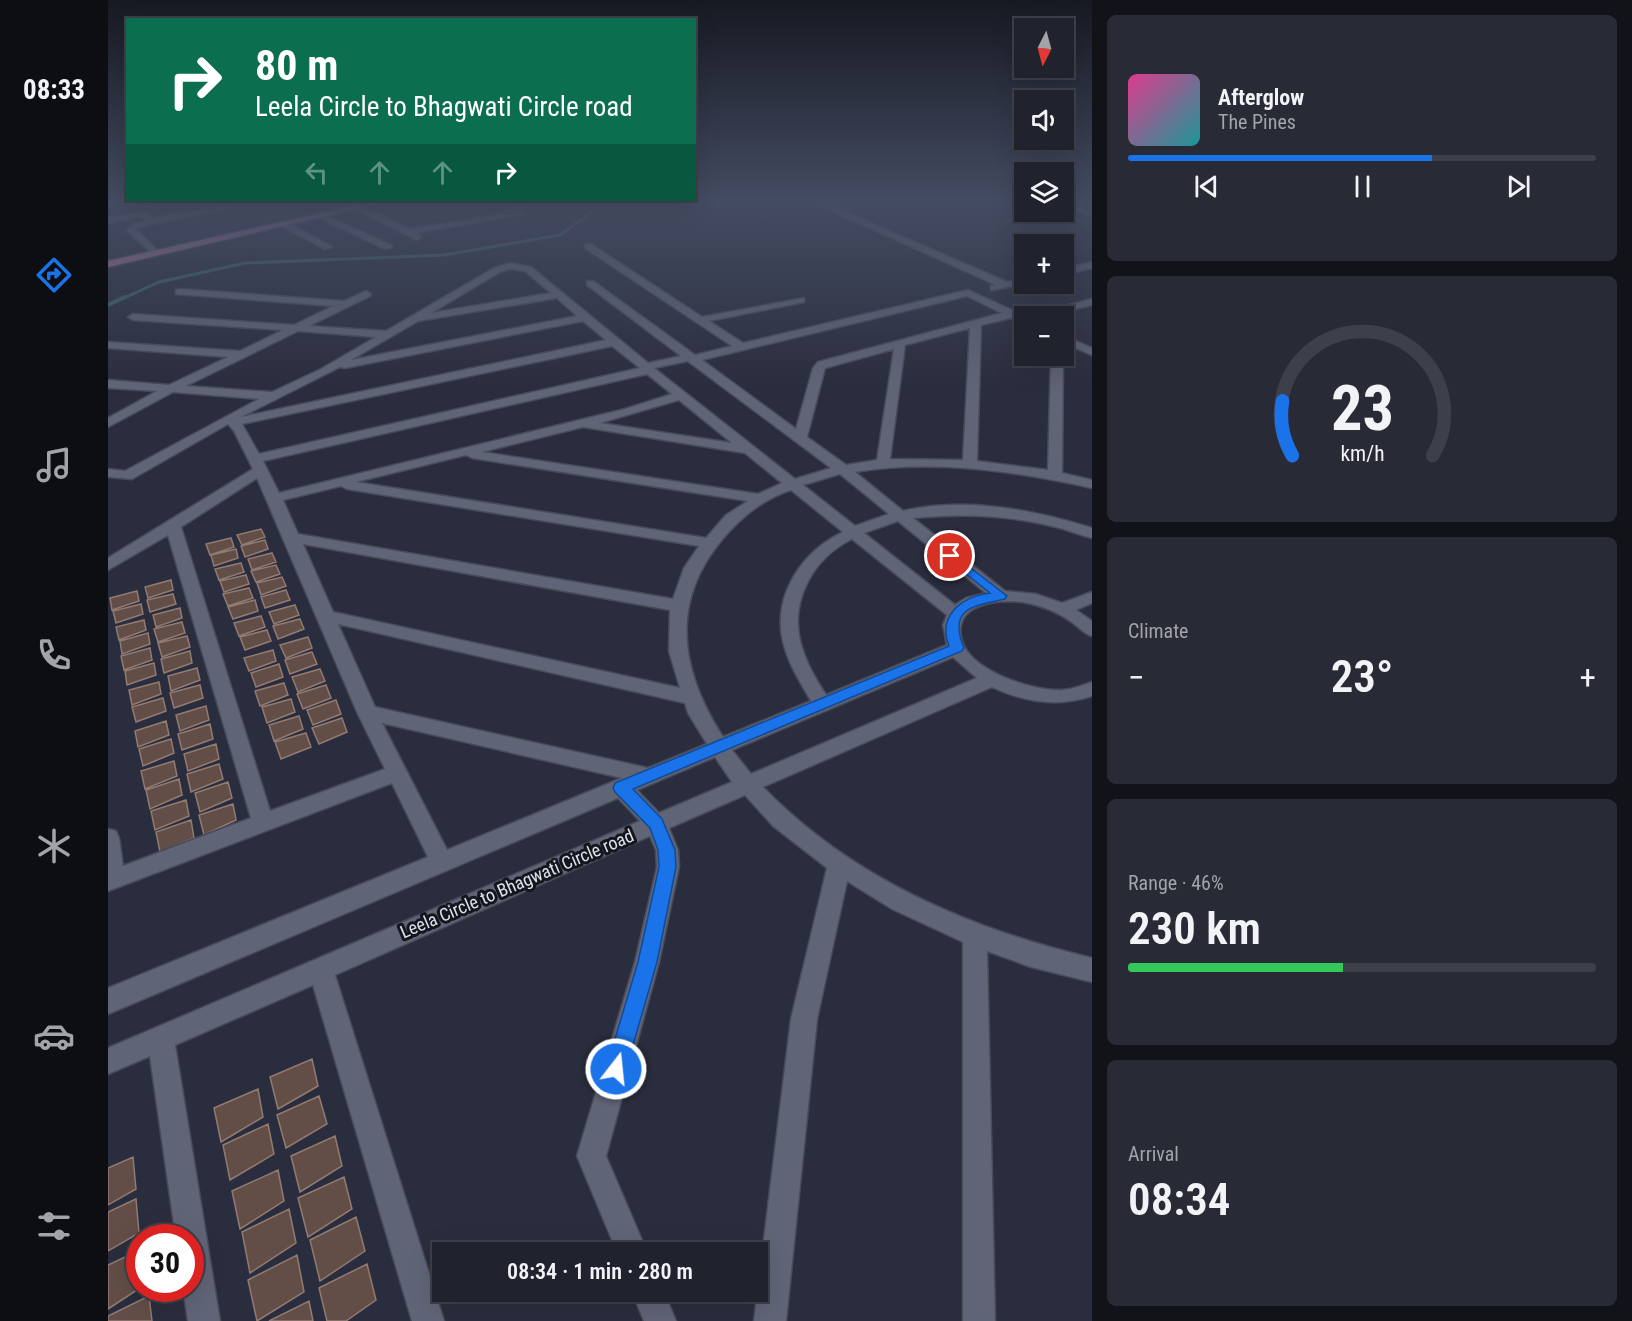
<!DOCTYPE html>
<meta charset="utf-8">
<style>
:root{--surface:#20222e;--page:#282a36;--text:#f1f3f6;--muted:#a2a4aa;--line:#3d3f4a;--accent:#1a73e8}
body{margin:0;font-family:"Roboto Condensed",sans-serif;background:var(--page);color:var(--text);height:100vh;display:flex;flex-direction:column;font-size:22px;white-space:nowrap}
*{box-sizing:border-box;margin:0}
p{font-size:20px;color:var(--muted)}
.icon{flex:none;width:33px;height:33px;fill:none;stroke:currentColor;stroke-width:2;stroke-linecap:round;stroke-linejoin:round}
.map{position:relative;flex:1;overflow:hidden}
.side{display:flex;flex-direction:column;gap:15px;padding:15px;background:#121319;width:540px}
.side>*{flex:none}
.top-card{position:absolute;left:18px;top:18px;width:570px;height:183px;border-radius:0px;box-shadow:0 6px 24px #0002,0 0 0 2px var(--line);background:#0b6e4f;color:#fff;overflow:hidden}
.needle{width:39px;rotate:186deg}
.controls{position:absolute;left:906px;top:18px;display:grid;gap:12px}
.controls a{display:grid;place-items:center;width:60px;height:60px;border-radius:0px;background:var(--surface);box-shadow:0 6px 24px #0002,0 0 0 2px var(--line);font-size:30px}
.speed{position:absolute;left:18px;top:1224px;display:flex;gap:12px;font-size:30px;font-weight:700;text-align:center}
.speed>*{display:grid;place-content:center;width:78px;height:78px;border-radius:50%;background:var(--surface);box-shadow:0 6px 24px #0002,0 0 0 2px var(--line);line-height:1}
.speed .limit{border:9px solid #d22;background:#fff;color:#111}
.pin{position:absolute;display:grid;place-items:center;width:51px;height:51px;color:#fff;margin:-26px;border:3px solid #fff;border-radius:50%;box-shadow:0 2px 6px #0007}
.me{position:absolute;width:66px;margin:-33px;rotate:16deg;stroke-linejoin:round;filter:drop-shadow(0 0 4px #0008)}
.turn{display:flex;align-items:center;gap:21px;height:126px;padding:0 30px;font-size:27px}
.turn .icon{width:78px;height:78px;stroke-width:2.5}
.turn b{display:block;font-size:42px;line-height:51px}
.lanes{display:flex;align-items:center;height:57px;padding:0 30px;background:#0003;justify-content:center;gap:30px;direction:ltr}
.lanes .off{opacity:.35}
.big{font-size:45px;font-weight:600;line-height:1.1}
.side .tile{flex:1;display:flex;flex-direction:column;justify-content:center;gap:9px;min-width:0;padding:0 21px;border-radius:9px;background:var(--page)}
.side .dial{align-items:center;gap:0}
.dial svg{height:156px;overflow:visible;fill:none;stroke:var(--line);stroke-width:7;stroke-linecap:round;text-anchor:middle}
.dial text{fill:var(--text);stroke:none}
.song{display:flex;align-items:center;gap:18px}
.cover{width:72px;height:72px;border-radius:9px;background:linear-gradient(135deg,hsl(330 70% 55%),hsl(180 70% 35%))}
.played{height:6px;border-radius:3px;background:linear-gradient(90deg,var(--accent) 65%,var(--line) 65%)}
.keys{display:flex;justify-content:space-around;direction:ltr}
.heat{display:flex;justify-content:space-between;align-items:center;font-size:33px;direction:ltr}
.charge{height:9px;border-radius:4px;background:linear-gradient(90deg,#34c759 46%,var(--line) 0)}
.trip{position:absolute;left:324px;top:1242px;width:336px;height:60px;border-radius:0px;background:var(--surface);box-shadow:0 6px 24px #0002,0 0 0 2px var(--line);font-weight:600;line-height:60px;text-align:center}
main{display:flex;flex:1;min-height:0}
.dock{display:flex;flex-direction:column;width:108px;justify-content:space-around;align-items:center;background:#0d0e12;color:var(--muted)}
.dock .icon{width:42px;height:42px}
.dock .active{color:var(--accent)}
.dock b{font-size:27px;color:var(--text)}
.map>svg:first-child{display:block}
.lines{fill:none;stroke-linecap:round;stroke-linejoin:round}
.stream-far1{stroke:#386367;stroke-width:3}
.stream{stroke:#386367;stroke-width:4}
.building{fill:#624e46;stroke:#917b72;stroke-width:1.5}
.minor-casing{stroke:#484a58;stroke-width:3}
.major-casing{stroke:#484a58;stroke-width:3}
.minor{fill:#606477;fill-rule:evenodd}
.major{fill:#aa759b;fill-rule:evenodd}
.route{fill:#1a73e8;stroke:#114b97;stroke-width:1.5}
.labels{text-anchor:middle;stroke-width:6;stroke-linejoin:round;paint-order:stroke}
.near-street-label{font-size:18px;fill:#dee0eb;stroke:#14161d}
</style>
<main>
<nav class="dock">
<b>08:33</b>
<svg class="icon active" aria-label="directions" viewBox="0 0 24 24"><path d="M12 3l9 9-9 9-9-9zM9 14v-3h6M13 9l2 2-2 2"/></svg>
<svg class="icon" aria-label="music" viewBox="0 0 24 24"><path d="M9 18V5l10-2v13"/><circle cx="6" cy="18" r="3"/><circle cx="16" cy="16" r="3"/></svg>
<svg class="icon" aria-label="phone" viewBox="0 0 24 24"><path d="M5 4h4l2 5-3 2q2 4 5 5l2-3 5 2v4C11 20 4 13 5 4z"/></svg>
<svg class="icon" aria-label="climate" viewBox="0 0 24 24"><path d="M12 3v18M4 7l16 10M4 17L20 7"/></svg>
<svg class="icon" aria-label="car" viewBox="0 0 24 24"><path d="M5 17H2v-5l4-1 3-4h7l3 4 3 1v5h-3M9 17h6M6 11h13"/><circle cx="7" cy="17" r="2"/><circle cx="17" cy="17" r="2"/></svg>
<svg class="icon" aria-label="filters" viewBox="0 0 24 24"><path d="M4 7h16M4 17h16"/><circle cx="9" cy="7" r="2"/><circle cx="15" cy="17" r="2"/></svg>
</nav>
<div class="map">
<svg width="984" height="1321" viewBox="0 0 984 1321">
<rect width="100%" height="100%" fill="#2a2d3d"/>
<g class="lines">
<!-- stream-far1 -->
<path class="stream-far1" d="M 14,299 L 51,282 L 137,263 L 336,255 L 452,235 L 498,202"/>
<!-- stream -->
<path class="stream" d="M 0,305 L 17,297"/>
</g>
<!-- building -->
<path class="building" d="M 153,529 L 157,537 L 134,545 L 129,535 Z
M 123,538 L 126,547 L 102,555 L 98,544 Z
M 157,540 L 160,549 L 137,557 L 133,546 Z
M 128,549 L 130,558 L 106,566 L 103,555 Z
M 164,553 L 168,562 L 144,570 L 140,559 Z
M 133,563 L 136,572 L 111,580 L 107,569 Z
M 168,565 L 172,574 L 148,582 L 143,571 Z
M 138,575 L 141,584 L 116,592 L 112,581 Z
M 174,577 L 178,586 L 153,595 L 149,583 Z
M 63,580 L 65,590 L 40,598 L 37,587 Z
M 141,588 L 145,598 L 120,606 L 115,594 Z
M 178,590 L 182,600 L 157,608 L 153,597 Z
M 29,591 L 31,601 L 4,610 L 2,598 Z
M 65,594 L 68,604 L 42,612 L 39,600 Z
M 147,600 L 150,611 L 125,619 L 120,607 Z
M 33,604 L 35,614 L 8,623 L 5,611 Z
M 187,605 L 191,615 L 166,624 L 161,612 Z
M 72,608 L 74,618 L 48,627 L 45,615 Z
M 153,616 L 157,627 L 131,636 L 126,623 Z
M 192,619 L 196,629 L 170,639 L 165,626 Z
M 36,620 L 38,630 L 11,640 L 8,627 Z
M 74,622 L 77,633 L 50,642 L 46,629 Z
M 159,630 L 163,641 L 137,650 L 132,637 Z
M 40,633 L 42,644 L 14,654 L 12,641 Z
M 79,636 L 82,647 L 54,657 L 50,643 Z
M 200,637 L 204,648 L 178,658 L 172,645 Z
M 42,648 L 44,660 L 16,670 L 13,656 Z
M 165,650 L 168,661 L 141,671 L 136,658 Z
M 82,651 L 84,663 L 56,673 L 53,659 Z
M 204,652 L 209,664 L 182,674 L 177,660 Z
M 46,663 L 48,675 L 19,685 L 17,671 Z
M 171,664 L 175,677 L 148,687 L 143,673 Z
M 89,668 L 92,680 L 63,691 L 60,676 Z
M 212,669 L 217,681 L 190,692 L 184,677 Z
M 51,682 L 53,694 L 24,705 L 21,690 Z
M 176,683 L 180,695 L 152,706 L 147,691 Z
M 92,685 L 95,698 L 66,708 L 62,693 Z
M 218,685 L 223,698 L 195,709 L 189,694 Z
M 55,698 L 58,711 L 28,722 L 24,707 Z
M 183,699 L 187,712 L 159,723 L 154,707 Z
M 228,700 L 233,714 L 205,725 L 199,710 Z
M 98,706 L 101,720 L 72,731 L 68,715 Z
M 191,716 L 195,729 L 166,741 L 161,725 Z
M 234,718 L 239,732 L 211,744 L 204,728 Z
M 58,721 L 61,735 L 30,747 L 27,731 Z
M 102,724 L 105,739 L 74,750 L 70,734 Z
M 198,733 L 203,747 L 173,759 L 167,742 Z
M 63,739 L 66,753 L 35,766 L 31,749 Z
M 108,744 L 111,759 L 80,771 L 76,754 Z
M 66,761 L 69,776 L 37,789 L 33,771 Z
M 111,764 L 115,779 L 83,792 L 79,774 Z
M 71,779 L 74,795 L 42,809 L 38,790 Z
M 120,782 L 124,798 L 92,812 L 87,793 Z
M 78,800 L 81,816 L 47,830 L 43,811 Z
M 125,804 L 128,820 L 96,835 L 91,815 Z
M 83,820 L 86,838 L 52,852 L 48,832 Z
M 204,1059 L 210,1086 L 170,1109 L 162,1077 Z
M 150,1089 L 155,1117 L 113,1142 L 106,1108 Z
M 211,1096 L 219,1124 L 178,1148 L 169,1115 Z
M 160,1124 L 166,1154 L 122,1180 L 115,1145 Z
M 227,1136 L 234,1166 L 192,1192 L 183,1156 Z
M 25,1157 L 28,1189 L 0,1205 L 0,1168 Z
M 170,1170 L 176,1201 L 132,1229 L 124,1191 Z
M 236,1177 L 244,1209 L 200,1237 L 190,1198 Z
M 28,1199 L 31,1233 L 0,1251 L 0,1212 Z
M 181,1209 L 188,1243 L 142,1273 L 134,1232 Z
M 248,1217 L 257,1251 L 212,1281 L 202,1240 Z
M 32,1250 L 32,1288 L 0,1309 L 0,1265 Z
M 189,1255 L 196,1292 L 149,1321 L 140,1280 Z
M 259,1264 L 268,1300 L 238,1321 L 219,1321 L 211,1288 Z
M 41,1296 L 44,1321 L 0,1321 L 0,1316 Z
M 201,1301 L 205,1321 L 161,1321 Z"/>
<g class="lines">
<defs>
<path id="minor" d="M 420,202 L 434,202 L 400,212 L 396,210 Z
M 704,202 L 715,202 L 899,282 L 916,278 L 918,284 L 883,290 L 883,286 L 888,285 Z
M 956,202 L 984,211 L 984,216 L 956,207 Z
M 242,203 L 248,203 L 301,229 L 412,212 L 416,214 L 308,233 L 313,237 L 309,240 L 242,207 Z
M 124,204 L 127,204 L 127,208 L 38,225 L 28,229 L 52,253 L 47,256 L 19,231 L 21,226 L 38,220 L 34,216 L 0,223 L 0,217 L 39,212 L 43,219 Z
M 214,214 L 283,245 L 284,247 L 277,249 L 211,218 L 210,216 Z
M 173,222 L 179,222 L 224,247 L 217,249 L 173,226 Z
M 477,244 L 483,244 L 594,317 L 696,298 L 696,302 L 601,321 L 635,343 L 860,290 L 917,316 L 916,323 L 903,318 L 873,325 L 869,461 L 940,470 L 943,356 L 955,356 L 954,473 L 984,480 L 984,488 C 906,471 826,459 747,472 L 795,511 C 857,496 925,510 984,528 L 984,538 C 972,535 960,530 948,527 C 901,515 853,513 805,518 L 897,591 L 928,594 L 954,603 L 984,592 L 984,603 L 968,610 L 984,621 L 984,636 C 976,634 972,628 965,623 C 950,612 933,605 914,602 C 889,599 843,604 854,641 C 863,671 921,689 948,690 C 961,691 972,686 984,682 L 984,696 C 949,708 916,702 884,687 L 655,787 C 744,879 862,929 984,958 L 984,982 L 923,967 L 879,951 L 887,1321 L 855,1321 L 855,942 L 784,909 L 739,881 L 709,1019 L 678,1321 L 646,1321 L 683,1019 L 719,868 L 665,826 L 637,795 L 561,828 L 570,850 L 571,867 L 551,962 L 498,1156 L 539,1252 L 509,1252 L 469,1156 L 527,962 L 549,867 L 548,850 L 542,836 L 227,975 L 336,1321 L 304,1321 L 205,985 L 67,1045 L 112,1321 L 80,1321 L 75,1288 L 82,1288 L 82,1238 L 68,1238 L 42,1056 L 0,1074 L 0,1048 L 532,821 L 510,798 L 0,1014 L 0,988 L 320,857 L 284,783 L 0,891 L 0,829 L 8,831 L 11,838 L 15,866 L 143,818 L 60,535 L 0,570 L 0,558 L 145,469 L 126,431 L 120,424 L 24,479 L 0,477 L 0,469 L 17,471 L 151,399 L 65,392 L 0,427 L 0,418 L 49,391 L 0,388 L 0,380 L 61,385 L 120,357 L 0,348 L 0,342 L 132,351 L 175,330 L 25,320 L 20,317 L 25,314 L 186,325 L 225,306 L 68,294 L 68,290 L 72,289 L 236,301 L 258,291 L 263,294 L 262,296 L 201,326 L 278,331 L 386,268 L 402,263 L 423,267 L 540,363 L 573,356 L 479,285 L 479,281 L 485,281 L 587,355 L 624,346 L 477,248 ZM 402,269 L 417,271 L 443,293 L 323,313 L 392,272 ZM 859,296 L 894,313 L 710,362 L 705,368 L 688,429 L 594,360 ZM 449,298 L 469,316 L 243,360 L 310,321 ZM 475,321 L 498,340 L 133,417 L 232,367 L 237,368 ZM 862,328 L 855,460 L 782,459 L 797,345 ZM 190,331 L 268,337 L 213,369 L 164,392 L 78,386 ZM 504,346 L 532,368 L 151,454 L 134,424 ZM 786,349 L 769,460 L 738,465 L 699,437 L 717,368 ZM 580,361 L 581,362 L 723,468 L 687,479 L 546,368 ZM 539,374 L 564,394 L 517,409 L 171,493 L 155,461 ZM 571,400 L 624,443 L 492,423 ZM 475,427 L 637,453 L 674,483 L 650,494 L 374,452 ZM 358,455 L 364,458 L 640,501 L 618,515 L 598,538 L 248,482 ZM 732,474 L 781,514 L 747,526 L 695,485 ZM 149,478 L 249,712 L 277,769 L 162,811 L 73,527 ZM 233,486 L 239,489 L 591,546 L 576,568 L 565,599 L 190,534 L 175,500 ZM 683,490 L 735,532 C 694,551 664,596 675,642 C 680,663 692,682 703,701 L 615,737 C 573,672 561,604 613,541 C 631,519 655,499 683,490 ZM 790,521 L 878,593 L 858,598 L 847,605 L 756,533 ZM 744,539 L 839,615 L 835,625 L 839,645 L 718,695 C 708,679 698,663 693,644 C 681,602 705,558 744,539 ZM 195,544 L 562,610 L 561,651 L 572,688 L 225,612 ZM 230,624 L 577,703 L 580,713 L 599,744 L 540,768 L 267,707 ZM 845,657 L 869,678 L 643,774 L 624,750 ZM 274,723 L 514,778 L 339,850 ZM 607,757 L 624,782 L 551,813 L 529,790 Z
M 984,262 L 984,268 L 956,275 L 956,269 Z
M 984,299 L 984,305 L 936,316 L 920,316 Z
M 956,336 L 984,348 L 984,355 L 956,343 Z
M 524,1292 L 556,1292 L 568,1321 L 536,1321 Z"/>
<path id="major" d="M 263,202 L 278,202 L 0,267 L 0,261 Z"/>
</defs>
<!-- minor casing -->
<use href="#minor" class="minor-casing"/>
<!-- major casing -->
<use href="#major" class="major-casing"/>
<!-- minor -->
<use href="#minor" class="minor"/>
<!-- major -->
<use href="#major" class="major"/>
</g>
<!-- sky -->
<linearGradient id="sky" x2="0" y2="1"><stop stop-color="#171922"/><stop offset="0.52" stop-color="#444c62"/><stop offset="1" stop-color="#444c62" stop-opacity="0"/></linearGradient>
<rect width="984" height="387" fill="url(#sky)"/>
<!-- route -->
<path class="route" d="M 842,552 L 899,596 L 897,599 C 867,606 839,607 856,648 L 854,651 L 525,789 L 554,819 L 567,850 L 568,867 L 549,962 L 518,1069 L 515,1077 L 508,1080 L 501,1077 L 498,1069 L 530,962 L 551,867 L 550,850 L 542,828 L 507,792 L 505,788 L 507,783 L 841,646 C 829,616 853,597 882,593 L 838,558 L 838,553 Z"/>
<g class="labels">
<!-- near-street labels -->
<g class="near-street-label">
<text transform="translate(409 884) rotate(-23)" y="6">Leela Circle to Bhagwati Circle road</text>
</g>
</g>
</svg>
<div class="controls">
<a><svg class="needle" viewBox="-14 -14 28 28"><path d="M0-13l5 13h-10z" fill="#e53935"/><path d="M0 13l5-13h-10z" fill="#a2a4aa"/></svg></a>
<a><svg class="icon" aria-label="sound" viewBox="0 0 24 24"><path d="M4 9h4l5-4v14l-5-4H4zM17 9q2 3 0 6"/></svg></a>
<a><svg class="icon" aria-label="layers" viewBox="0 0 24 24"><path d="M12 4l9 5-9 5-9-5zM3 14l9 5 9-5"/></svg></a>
<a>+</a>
<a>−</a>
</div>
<div class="speed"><div class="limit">30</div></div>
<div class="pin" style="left:842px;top:556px;background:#d93025"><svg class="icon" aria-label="arrive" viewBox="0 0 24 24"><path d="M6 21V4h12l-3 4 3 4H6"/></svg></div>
<svg class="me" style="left:508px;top:1069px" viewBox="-20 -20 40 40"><circle r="17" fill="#1a73e8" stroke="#fff" stroke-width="3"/><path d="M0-11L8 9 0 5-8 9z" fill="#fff"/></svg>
<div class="trip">08:34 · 1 min · 280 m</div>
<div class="top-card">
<div class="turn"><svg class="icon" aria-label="right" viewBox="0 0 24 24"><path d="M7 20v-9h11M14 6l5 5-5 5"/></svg><div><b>80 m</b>Leela Circle to Bhagwati Circle road</div></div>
<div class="lanes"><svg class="icon off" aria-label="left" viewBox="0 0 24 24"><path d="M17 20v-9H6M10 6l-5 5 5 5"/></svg><svg class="icon off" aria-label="ahead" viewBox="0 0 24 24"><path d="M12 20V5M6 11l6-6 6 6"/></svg><svg class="icon off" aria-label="ahead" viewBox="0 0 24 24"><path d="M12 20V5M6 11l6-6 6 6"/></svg><svg class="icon" aria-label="right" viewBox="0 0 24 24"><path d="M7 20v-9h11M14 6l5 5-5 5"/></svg></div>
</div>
</div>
<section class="side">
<div class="tile">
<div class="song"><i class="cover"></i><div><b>Afterglow</b><p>The Pines</p></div></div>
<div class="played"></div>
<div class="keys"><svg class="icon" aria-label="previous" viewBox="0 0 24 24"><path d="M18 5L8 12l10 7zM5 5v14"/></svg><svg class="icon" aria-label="pause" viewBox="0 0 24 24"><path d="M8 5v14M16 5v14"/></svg><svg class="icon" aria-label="next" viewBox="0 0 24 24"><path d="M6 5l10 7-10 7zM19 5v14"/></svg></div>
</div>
<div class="tile dial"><svg viewBox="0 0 100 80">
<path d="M14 69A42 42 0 1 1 86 69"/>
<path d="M14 69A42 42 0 0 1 9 41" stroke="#1a73e8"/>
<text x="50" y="56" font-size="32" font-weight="700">23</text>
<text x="50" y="72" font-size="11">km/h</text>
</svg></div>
<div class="tile"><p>Climate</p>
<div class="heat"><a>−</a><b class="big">23°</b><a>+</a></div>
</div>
<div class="tile"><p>Range · 46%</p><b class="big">230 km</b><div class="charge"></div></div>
<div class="tile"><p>Arrival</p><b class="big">08:34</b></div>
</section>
</main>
